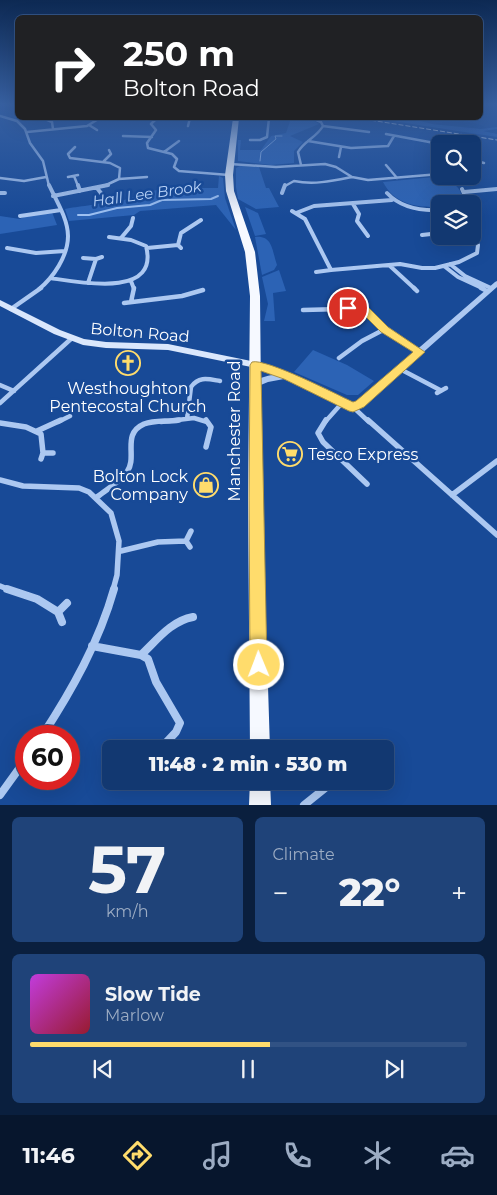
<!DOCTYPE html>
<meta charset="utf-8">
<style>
:root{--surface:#123871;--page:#1f4379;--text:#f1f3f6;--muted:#9cacc3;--line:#315284;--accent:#ffdc6c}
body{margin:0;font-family:Montserrat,sans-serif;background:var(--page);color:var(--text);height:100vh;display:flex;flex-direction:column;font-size:19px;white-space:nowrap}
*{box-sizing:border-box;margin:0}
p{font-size:16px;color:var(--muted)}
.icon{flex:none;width:28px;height:28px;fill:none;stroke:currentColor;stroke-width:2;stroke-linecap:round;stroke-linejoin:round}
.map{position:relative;height:805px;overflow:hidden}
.panel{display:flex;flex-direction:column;gap:12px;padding:12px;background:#0a1f3e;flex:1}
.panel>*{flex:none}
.hud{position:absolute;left:15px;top:15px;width:468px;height:105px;border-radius:8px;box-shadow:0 5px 20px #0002,0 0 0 1px var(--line);background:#202124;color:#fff;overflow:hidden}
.fabs{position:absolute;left:431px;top:135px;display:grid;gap:10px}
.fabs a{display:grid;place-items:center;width:50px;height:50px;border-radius:8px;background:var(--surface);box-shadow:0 5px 20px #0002,0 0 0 1px var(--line);font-size:25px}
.speed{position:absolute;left:15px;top:725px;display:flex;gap:10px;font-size:25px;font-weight:700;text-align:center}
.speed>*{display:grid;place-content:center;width:65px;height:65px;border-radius:50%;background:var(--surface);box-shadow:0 5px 20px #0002,0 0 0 1px var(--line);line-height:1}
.speed .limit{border:8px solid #d22;background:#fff;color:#111}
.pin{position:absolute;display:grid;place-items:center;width:42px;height:42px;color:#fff;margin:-21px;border:2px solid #fff;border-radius:50%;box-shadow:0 1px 5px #0007}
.me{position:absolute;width:55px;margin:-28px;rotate:359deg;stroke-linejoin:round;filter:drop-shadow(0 0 4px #0008)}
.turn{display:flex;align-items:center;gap:18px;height:105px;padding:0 25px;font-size:22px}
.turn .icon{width:65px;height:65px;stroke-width:2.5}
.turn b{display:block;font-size:35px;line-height:42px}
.big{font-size:38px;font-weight:800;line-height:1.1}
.panel .widget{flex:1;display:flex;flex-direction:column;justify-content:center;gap:8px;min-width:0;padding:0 18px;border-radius:8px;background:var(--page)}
.panel .dial{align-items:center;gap:0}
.dial b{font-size:65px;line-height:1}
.song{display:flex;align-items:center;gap:15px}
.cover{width:60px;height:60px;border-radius:8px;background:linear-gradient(135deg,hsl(290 70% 55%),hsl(350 70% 35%))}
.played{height:5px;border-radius:2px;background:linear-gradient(90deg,var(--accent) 55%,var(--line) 55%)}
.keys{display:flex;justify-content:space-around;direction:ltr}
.heat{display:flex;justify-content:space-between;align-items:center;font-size:28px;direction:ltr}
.panel .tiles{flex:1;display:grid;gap:12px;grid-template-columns:1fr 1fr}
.widget:last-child{grid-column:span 2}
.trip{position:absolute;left:102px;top:740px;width:292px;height:50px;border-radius:8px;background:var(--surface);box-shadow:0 5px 20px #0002,0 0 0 1px var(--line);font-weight:800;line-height:50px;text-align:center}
.menu{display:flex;height:80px;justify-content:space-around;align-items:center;background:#07162d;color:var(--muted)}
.menu .icon{width:35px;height:35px}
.menu .selected{color:var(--accent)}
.menu b{font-size:22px;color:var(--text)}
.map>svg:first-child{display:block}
.green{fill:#2c63b5}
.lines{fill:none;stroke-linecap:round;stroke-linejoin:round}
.stream-far1{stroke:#9fc2f3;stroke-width:1}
.stream{stroke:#9fc2f3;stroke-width:2}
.minor-far4{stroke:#acc8f1;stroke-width:2.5}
.minor-far3{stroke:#acc8f1;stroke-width:4}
.minor-far2{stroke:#acc8f1;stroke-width:4.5}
.minor-far1{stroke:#acc8f1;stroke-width:5.5}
.minor{stroke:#acc8f1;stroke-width:8}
.tertiary{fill:#acc8f1;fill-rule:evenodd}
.secondary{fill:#dae7fc;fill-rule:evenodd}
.primary{fill:#f6f9ff;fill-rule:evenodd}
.rail{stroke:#fff;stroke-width:1;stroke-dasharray:5 2;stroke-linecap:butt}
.route{fill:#ffdc6c;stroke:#a68f46}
.labels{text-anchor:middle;stroke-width:5;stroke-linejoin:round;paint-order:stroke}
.far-water-label{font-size:15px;font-style:italic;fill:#b8d2f7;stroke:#184a97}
.street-label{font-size:16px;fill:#fff;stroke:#184a97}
.poi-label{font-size:16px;fill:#fff;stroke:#184a97}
</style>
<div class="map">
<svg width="497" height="805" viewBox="0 0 497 805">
<rect width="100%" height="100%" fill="#184a97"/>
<!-- green -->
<path class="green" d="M 291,118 L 311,119 L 319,124 L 290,136 L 303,142 L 294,151 L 294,163 L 271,165 L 238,161 L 238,140 L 241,140 L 240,150 L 261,150 L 271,136 L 286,133 Z
M 373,118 L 409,118 L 432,124 L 481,129 L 497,127 L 497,129 L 483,131 L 497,134 L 497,137 Z
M 240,166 L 259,167 L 266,188 L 269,188 L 279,207 L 256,209 L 238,199 L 236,187 L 236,168 Z
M 219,176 L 223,178 L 225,198 L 236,230 L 216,205 L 140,211 L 134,215 L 69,221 L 65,209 C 77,206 100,206 108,199 L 121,201 L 163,188 L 218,188 Z
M 444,176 C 452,183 462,187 462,199 L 457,204 L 440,204 L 440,207 C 417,208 394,204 383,182 Z
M 245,207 L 258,213 L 266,234 L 255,236 Z
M 52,212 L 57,225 L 0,234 L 0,216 L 20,219 C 25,215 44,214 52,212 Z
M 255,237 C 273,235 272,251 277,265 L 274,270 L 262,275 Z
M 279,270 L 286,291 L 273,293 L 275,321 L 264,321 L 268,304 L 262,277 Z
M 313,350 L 347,365 L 374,381 L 358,395 L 347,395 L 294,372 Z"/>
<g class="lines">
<!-- stream-far1 -->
<path class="stream-far1" d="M 260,161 L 261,152 L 276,139 L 275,136 L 282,136"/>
<!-- stream -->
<path class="stream" d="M 78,215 L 89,215 L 117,208 L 150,205 L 162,200 L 211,199 L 218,196"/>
<!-- minor-far4 -->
<path class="minor-far4" d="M 0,116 L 17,121 L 25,129 L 30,143 L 43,161 L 49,186
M 43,118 L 52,122 L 53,129
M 157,118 L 151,124 L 156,130 L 147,143 L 148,148 L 172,154 L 177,159 L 174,167 L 179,171 L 229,175
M 89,125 L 97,130
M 188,126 L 190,118
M 323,126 L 369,132
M 27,132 L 87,126 L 100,118
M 386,134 L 440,144
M 123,136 L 152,137
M 250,140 L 260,140 L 267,137 L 269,118
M 308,141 L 351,148 L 388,146 L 394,136
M 75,147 L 68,154 L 70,158 L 110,163 L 120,168 L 119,179 L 104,186
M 164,152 L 179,141
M 339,157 L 341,147
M 440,160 L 432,161 L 440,168
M 472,160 L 484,163
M 104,161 L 111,154 L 109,150
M 230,164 L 276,167 L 325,164 L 336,167 L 352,177 L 368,180 L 440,174
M 301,165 L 298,152 C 304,141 317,137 323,126 L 321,122 L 312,118
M 386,165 L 397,178
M 74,176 L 78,186
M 68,177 L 78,175
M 0,178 L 24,181 L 46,177
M 119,179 L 147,177
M 285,186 L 294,181 C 314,185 332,181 352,177"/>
<!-- minor-far3 -->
<path class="minor-far3" d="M 78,185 L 80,191
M 97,188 L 104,197 L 103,200
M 462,189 L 466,198 L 462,204
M 464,192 L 497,189
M 0,193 L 5,193
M 282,193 L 285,185
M 387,193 C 401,208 420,211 440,210
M 53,196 L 108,185
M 353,204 L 359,214 L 357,221 L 368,236
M 292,211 L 305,219 L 331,270 L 400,264 L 422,268 L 435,268 L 459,262 L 477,253 L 478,245 L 471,236
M 296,213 L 314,206 L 392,200
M 20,216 L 61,210
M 422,235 L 440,233
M 121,238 L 131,226 L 133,218
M 178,245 L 181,233 L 201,220
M 7,248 L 36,253 L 65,251
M 147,248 L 178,245 L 181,248
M 83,258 L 96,259
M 450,264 L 465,276 L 491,288
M 390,266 L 415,289
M 444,266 L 458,277 L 484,289
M 316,272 L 331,270
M 50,278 C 78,282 160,299 146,246 L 131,240 L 109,237
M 131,281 L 134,289
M 88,283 L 96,259 L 102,257
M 39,289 C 53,278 68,256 68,236 C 68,219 56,200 49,185"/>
<!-- minor-far2 -->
<path class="minor-far2" d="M 414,288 L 417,291
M 481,288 L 487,291
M 131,302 L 134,288
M 359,302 C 374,325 396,339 420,352
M 124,303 L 182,296 L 203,290
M 11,309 L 41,288
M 303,310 L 342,309 L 362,306
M 339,358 L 362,341 L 385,329
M 400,369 L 440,390
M 0,385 L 14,391
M 437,393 L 446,388
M 0,403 L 72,338
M 353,407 L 369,422
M 187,419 L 191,387 C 199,376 208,379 220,381
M 58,422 L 70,416
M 161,422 L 194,418 L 207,422
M 325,422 L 342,403"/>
<!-- minor-far1 -->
<path class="minor-far1" d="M 326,420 L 318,433 L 323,442 L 367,484
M 368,420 L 497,535
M 0,423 L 26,427 L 41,434 L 43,453 L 41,459
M 37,431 L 61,420
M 206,447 L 211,427 L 206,420
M 43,453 L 53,453
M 0,480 L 23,486 L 79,488 L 89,492 L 111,513 L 119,541 L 117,575 L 113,590
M 452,495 L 497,461
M 97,497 C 107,489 120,482 127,472 C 138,457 121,434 144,424 C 155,420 167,422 179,420
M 190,547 L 186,541 L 191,531
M 121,551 L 158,542 L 186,541
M 0,586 L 10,590"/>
<!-- minor -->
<path class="minor" d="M 7,589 L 37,599 L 58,612
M 62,622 L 58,612 L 67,603
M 92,646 L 141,655 L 148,659 L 156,682 L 180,723 L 176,732 L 160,749
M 141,655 C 157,640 171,621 193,617
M 42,736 C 72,690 99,642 114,589
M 0,795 L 26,759
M 304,805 L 334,781"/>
<!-- tertiary -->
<path class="tertiary" d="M 497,281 L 497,287 L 367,402 L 356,409 L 350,409 L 284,379 L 268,382 L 256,387 L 252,384 C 257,378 266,376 273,375 L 253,367 L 252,365 L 253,363 L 256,362 L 291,375 L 353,403 L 361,398 L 495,282 Z"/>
<!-- secondary -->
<path class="secondary" d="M 0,300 L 60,330 L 84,339 L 106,342 L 168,344 L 256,362 L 261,365 L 256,368 L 168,350 L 106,348 L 83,345 L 54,334 L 0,306 Z"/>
<!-- primary -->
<path class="primary" d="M 233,118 L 239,118 L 233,175 L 234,191 L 255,252 L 260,296 L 262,497 L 270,749 L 250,749 L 248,497 L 250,296 L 245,252 L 226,191 L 225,175 Z
M 250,781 L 270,781 L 271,805 L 249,805 Z"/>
<!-- rail -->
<path class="rail" d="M 357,118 L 497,140"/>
</g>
<!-- sky -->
<linearGradient id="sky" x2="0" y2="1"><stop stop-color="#0d2953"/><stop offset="0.48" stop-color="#3760a1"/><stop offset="1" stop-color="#3760a1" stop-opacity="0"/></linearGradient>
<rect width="497" height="217" fill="url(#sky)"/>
<!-- route -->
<path class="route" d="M 362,303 L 365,304 L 388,327 L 425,352 L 364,407 L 353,412 L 349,411 L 284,379 L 261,371 L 267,665 L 264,670 L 259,673 L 253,670 L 250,665 L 249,497 L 250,365 L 252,362 C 266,358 336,394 353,402 L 356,401 L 413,352 L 381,332 L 359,310 L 348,311 L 344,308 L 345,306 Z"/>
<!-- icons -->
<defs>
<symbol id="church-ring" viewBox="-11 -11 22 22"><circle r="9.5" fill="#184a97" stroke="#ffdc6c" stroke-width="1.5"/><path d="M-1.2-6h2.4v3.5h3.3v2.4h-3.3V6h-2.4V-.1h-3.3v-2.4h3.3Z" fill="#ffdc6c"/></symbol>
<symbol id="supermarket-ring" viewBox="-11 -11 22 22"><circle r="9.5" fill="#184a97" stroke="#ffdc6c" stroke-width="1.5"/><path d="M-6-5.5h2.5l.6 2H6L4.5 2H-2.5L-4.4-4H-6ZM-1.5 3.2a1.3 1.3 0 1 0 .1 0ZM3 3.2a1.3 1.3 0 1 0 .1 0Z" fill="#ffdc6c"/></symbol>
<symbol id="shop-ring" viewBox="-11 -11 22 22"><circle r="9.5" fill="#184a97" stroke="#ffdc6c" stroke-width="1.5"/><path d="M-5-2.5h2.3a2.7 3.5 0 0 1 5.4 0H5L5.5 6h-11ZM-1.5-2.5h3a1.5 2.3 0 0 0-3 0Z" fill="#ffdc6c"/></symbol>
</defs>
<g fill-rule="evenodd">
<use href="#church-ring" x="114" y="349" width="28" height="28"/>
<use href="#supermarket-ring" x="276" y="440" width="28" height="28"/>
<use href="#shop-ring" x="192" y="471" width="28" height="28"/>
</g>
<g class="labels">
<!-- far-water labels -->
<g class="far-water-label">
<text transform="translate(147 194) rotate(-8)" y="5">Hall Lee Brook</text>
</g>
<!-- street labels -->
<g class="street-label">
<text transform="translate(140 332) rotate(5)" y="6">Bolton Road</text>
<text transform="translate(234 431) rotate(-90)" y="6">Manchester Road</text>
</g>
<!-- poi labels -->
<g class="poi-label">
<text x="128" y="394">Westhoughton<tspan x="128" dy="18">Pentecostal Church</tspan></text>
<text x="308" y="460" text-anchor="start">Tesco Express</text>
<text x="188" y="482" text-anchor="end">Bolton Lock<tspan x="188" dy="18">Company</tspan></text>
</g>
</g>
</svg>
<div class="fabs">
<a><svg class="icon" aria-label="search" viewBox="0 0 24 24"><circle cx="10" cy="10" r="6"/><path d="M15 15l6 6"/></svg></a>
<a><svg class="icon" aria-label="layers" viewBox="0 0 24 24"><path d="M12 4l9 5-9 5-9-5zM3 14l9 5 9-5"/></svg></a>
</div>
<div class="speed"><div class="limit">60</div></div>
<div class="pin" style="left:348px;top:308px;background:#d93025"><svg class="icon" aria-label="arrive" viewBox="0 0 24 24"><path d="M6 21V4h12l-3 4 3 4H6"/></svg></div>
<svg class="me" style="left:259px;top:665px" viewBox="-20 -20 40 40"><circle r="17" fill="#ffdc6c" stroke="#fff" stroke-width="3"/><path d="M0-11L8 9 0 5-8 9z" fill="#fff"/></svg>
<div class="trip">11:48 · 2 min · 530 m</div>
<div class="hud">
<div class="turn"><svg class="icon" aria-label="right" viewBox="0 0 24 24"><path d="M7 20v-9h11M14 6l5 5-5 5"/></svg><div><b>250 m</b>Bolton Road</div></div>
</div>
</div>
<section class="panel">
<div class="tiles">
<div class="widget dial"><b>57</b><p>km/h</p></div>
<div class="widget"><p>Climate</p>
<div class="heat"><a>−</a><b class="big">22°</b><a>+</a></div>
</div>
<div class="widget">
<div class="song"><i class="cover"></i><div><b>Slow Tide</b><p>Marlow</p></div></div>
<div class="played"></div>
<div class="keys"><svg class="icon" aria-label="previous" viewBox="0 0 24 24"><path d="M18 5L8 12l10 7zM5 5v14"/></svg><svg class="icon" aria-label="pause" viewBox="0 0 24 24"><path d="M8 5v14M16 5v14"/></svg><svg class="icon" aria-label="next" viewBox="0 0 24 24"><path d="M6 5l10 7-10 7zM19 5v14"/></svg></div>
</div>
</div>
</section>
<nav class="menu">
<b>11:46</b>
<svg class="icon selected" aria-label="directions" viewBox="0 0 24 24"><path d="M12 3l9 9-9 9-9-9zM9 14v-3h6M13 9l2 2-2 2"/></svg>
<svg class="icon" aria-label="music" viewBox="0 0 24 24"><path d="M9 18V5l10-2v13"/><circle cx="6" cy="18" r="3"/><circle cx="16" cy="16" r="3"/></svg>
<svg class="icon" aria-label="phone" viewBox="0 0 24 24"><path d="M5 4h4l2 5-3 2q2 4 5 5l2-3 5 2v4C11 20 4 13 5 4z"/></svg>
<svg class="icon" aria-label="climate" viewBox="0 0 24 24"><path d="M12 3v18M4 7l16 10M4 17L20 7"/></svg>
<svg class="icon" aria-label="car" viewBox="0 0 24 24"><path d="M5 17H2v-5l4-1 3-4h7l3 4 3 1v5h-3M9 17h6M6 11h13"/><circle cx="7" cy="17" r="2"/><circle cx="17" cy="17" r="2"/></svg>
</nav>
